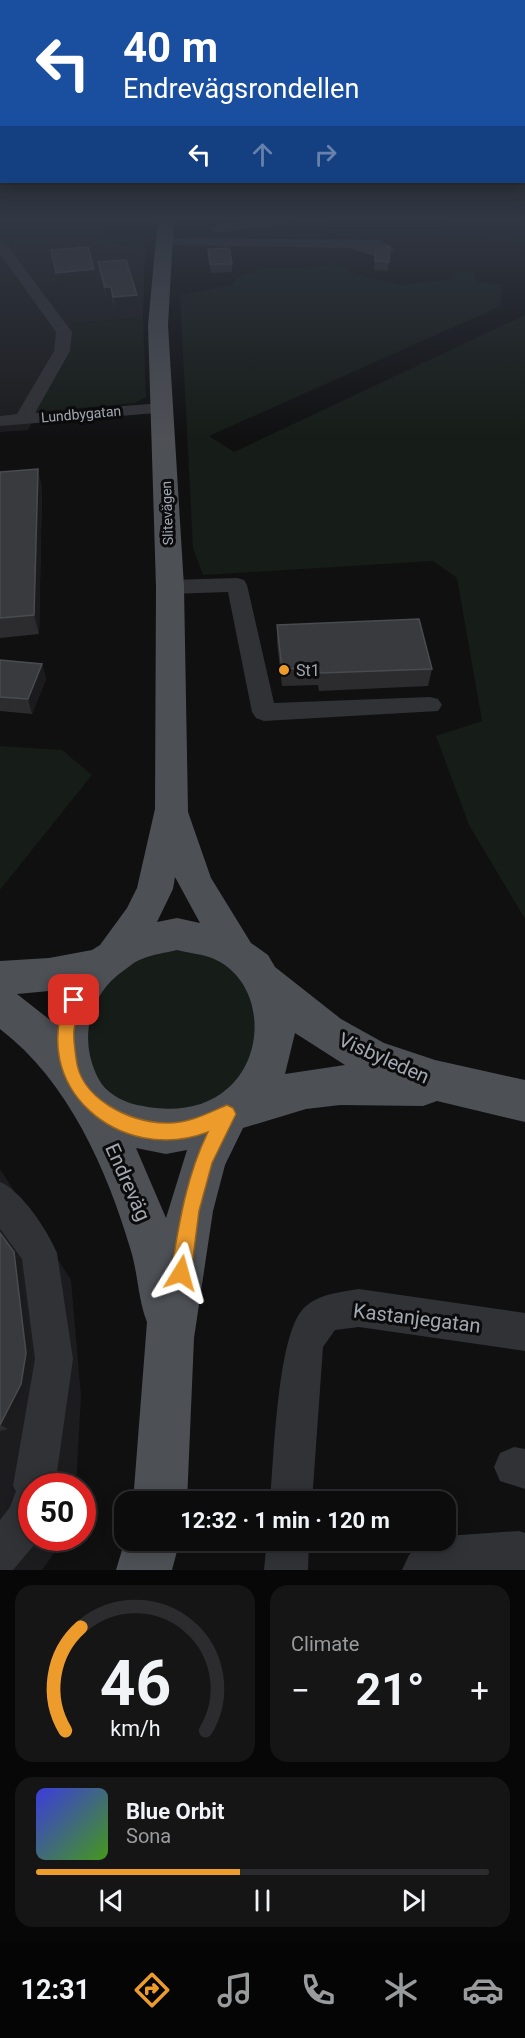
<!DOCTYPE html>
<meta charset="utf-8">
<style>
:root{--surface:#0c0c0d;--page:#151516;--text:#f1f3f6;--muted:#9a9b9d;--line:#2c2c2e;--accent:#ed9c2c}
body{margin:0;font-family:Roboto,sans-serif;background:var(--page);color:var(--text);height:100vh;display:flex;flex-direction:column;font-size:22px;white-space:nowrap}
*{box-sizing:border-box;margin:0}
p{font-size:20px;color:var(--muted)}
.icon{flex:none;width:33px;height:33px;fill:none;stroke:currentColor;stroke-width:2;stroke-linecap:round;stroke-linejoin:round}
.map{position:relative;height:1570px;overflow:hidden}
.details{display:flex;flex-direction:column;gap:15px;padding:15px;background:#070707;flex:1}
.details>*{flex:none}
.top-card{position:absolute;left:0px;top:0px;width:525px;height:183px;box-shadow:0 3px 15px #0003,0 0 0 2px var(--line);background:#1a4fa0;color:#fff;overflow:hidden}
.speed{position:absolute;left:18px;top:1473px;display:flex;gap:12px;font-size:30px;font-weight:700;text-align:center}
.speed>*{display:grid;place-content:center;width:78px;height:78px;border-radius:50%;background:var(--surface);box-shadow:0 3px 15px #0003,0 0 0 2px var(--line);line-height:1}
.speed .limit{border:9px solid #d22;background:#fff;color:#111}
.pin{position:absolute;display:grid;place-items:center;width:51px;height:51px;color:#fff;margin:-26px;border-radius:12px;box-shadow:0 3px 9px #0006}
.me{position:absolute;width:66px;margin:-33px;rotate:8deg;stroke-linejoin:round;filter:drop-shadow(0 0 4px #0008)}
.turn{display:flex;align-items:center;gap:21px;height:126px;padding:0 24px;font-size:27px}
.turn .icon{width:78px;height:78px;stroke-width:2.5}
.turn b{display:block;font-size:42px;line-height:51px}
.lanes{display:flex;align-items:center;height:57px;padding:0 24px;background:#0003;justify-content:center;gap:30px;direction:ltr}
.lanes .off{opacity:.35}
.big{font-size:45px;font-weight:700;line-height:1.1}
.details .widget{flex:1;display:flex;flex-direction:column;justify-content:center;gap:9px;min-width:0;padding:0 21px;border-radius:18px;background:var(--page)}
.details .dial{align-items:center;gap:0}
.dial svg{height:156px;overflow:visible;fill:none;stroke:var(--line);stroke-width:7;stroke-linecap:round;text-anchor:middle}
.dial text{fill:var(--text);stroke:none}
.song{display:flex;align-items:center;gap:18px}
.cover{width:72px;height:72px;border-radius:9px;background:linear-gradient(135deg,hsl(240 70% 55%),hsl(100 70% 35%))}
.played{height:6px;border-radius:3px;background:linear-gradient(90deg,var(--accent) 45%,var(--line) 45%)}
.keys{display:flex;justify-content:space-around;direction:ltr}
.heat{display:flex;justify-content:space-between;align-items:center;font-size:33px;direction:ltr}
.details .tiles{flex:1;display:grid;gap:15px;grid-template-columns:1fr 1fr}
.widget:last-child{grid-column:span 2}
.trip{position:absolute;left:114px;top:1491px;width:342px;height:60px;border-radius:18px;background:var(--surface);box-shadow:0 3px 15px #0003,0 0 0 2px var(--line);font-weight:700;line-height:60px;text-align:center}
.menu{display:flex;height:96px;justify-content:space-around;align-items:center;background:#050505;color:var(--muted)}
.menu .icon{width:42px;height:42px}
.menu .active{color:var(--accent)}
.menu b{font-size:27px;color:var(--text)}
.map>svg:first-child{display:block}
.built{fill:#1c1c1e}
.green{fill:#161c17}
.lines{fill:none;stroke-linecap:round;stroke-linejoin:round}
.minor{fill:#313236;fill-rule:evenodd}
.major{fill:#4d5055;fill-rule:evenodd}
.wall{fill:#2c2c2f}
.shaded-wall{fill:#1b1b1d}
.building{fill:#383a3d;stroke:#494b4f;stroke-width:1.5}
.route{fill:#ed9c2c;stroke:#9a651d;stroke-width:1.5}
.poi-dot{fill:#ed9c2c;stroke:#0b0b0c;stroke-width:2}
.labels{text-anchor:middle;stroke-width:6;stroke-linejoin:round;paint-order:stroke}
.far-street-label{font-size:14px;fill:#a1a8b2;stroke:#0b0b0c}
.poi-label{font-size:16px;fill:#a1a8b2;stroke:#0b0b0c;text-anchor:start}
.near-street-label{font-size:20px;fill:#a1a8b2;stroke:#0b0b0c}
</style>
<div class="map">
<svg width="525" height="1570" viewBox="0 0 525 1570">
<rect width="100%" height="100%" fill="#101011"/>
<!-- built -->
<path class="built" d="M 0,218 L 104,218 L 102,241 L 145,249 L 143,318 L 73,323 L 70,350 L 28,430 L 0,432 Z
M 0,1169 L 71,1280 L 81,1396 L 76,1486 L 32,1486 L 32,1538 L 65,1538 L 42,1570 L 0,1570 Z"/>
<!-- green -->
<path class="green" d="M 104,218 L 148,218 L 145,249 L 102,241 Z
M 242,218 L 323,218 L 325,238 L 252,238 L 221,241 L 207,247 L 177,238 L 244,228 Z
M 448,218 L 525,218 L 525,220 L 514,241 L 442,238 Z
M 332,263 L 362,276 L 401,285 L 451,279 L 455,272 L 474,272 L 477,282 L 502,284 L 501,306 L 209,436 L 234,452 L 525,315 L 525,919 L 469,825 L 436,736 L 482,721 L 457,578 L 433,561 L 203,575 L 193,548 L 180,295 L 231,285 L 238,277 L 260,269 L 309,268 Z
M 143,318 L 146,397 L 135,403 L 35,412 L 70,350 L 72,323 Z
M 0,746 L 62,750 L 92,775 L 0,890 Z
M 199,948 L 243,974 L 264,1030 L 237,1090 L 160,1120 L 91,1085 L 83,1004 L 147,949 Z"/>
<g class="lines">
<!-- minor -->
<path class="minor" d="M 269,218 L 306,218 L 300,222 L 217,233 L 211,229 L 217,225 Z
M 165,238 L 380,240 L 396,250 L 377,257 L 349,248 L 160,245 L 158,242 Z
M 0,241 L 5,242 L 72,332 L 70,351 L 35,413 L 162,403 L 170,408 L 168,412 L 0,426 L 0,416 L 17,414 L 54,351 L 56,332 L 0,254 Z
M 237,578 L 244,580 L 247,585 L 274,703 L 430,697 L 438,699 L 442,705 L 438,711 L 264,721 L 256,718 L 252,712 L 228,592 L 170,594 L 163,592 L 159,587 L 163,582 L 170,580 Z
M 0,1182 C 21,1190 48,1231 57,1253 L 73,1359 L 55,1486 L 32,1486 L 32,1538 L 40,1538 L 13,1570 L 0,1570 L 0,1520 L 10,1507 L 16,1491 L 13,1486 L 35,1359 L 22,1259 L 0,1229 Z
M 359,1289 L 525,1313 L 525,1351 L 359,1327 L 335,1330 L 323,1347 L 312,1502 L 270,1502 C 274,1459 277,1337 303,1309 C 317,1294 341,1292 359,1289 Z
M 514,1447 L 525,1449 L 525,1489 L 500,1481 L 494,1467 L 500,1453 Z
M 519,1531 L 525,1533 L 525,1570 L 402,1570 L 409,1555 L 424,1540 L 446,1540 L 446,1536 Z
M 267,1540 L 309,1540 L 308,1570 L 264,1570 Z"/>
<!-- major -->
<path class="major" d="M 158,218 L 174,218 L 168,325 L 184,587 L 188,812 L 211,878 L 251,943 L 268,955 L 275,967 L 341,1019 L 384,1043 L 435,1060 L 525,1080 L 525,1122 L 437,1101 L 423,1106 L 340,1105 L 306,1109 L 243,1128 L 225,1165 L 213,1211 L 194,1338 L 187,1502 L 133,1502 L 147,1322 C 138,1299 138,1274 131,1251 C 107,1169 68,1081 0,1029 L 0,961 L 49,958 L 92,950 L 100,945 L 127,908 L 137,888 L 155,809 L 156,587 L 148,325 ZM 175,877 L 200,923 L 177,918 L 157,922 L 173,889 ZM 177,950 C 188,953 202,954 212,958 C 263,979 268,1053 228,1088 C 205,1109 173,1112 143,1106 C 128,1104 110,1096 101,1083 C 78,1045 86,997 123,971 C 129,967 135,961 142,959 C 153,954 166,953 177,950 ZM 60,990 L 50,1020 L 17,994 ZM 295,1033 L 345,1065 L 285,1074 ZM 136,1148 L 166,1154 L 187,1150 L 166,1218 Z
M 125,1540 L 180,1540 L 172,1570 L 116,1570 Z"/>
</g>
<!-- wall -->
<path class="wall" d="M 0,218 L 56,218 L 57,224 L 6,229 Z
M 199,218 L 236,218 L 236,219 L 199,220 Z
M 390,246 L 388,271 L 374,270 L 376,250 Z
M 208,249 L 232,264 L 232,272 L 211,273 Z
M 98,262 L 138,308 L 115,310 L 112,300 L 107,301 L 100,275 Z
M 0,472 L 42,487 L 39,634 L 0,638 Z
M 277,625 L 432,669 L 428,686 L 319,691 L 318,685 L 282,686 L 277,643 Z
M 0,660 L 42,664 L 46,679 L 32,714 L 0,711 Z
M 0,1233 L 20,1260 L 33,1359 L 27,1389 L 8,1429 L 0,1431 Z"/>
<!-- shaded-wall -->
<path class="shaded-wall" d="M 4,218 L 56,218 L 57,224 L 6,229 Z
M 94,269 L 96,282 L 58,286 L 56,273 Z
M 105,287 L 111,287 L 112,300 L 107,301 Z
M 137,295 L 138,308 L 115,310 L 113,297 Z
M 38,469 L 42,487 L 39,634 L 34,615 Z
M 42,664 L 46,679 L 32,714 L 28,699 Z
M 0,1233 L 20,1260 L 33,1359 L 27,1389 L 8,1429 L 1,1425 Z"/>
<!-- building -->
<path class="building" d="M 390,246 L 389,262 L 375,261 L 376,250 Z
M 88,247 L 94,269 L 56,273 L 51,250 Z
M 229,248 L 232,264 L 210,264 L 208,249 Z
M 126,260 L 137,295 L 113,297 L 111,287 L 105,287 L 98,262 Z
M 38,469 L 34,615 L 0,618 L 0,472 Z
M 419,619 L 432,669 L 320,673 L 319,667 L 282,669 L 277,625 Z
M 0,660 L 42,664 L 28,699 L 0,697 Z
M 0,1233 L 14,1252 L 26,1353 L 21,1384 L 0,1425 Z"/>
<!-- sky -->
<linearGradient id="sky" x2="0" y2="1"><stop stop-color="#090909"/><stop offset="0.5" stop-color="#313743"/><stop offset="1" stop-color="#313743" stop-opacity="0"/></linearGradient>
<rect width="525" height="438" fill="url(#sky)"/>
<!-- route -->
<path class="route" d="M 74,993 L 79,995 C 84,1006 75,1019 74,1030 C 73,1039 75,1049 76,1058 C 80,1099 129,1122 166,1123 C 188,1124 208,1113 227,1105 L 233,1108 L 236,1114 L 212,1163 L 199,1211 L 191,1273 L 188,1280 L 181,1283 L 174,1280 L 171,1273 C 179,1224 186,1177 208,1132 C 120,1166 26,1086 68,995 Z"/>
<!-- markers -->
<circle class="poi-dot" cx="284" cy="670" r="6"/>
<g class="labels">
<!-- far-street labels -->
<g class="far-street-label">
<text transform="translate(81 414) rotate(-5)" y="5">Lundbygatan</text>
<text transform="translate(167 513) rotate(-92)" y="5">Slitevägen</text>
</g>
<!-- poi labels -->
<g class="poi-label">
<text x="296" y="676">St1</text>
</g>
<!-- near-street labels -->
<g class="near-street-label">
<text transform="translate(384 1058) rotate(24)" y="7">Visbyleden</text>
<text transform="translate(128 1182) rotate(66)" y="7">Endreväg</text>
<text transform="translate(417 1318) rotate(7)" y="7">Kastanjegatan</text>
</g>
</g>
</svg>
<div class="speed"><div class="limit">50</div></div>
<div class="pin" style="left:74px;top:1000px;background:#d93025"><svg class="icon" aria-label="arrive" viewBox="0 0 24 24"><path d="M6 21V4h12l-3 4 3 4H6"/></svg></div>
<svg class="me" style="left:181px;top:1273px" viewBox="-20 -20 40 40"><path d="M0-17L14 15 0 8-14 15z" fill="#ed9c2c" stroke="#fff" stroke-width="4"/></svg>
<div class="trip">12:32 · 1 min · 120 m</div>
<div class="top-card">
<div class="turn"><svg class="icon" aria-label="left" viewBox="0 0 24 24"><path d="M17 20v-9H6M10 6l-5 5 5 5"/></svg><div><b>40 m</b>Endrevägsrondellen</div></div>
<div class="lanes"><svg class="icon" aria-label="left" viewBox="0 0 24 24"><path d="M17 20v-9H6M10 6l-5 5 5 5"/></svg><svg class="icon off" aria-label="ahead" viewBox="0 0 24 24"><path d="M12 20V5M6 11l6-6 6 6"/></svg><svg class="icon off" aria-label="right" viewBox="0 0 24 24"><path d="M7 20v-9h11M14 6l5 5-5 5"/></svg></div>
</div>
</div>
<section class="details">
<div class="tiles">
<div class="widget dial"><svg viewBox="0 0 100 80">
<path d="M14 69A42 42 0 1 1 86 69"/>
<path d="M14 69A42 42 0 0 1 22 16" stroke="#ed9c2c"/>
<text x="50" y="56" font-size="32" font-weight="700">46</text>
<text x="50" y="72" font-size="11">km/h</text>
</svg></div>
<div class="widget"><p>Climate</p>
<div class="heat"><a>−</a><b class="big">21°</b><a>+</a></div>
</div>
<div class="widget">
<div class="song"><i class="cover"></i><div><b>Blue Orbit</b><p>Sona</p></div></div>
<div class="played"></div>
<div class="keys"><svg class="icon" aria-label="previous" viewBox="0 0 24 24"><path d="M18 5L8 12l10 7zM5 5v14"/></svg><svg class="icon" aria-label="pause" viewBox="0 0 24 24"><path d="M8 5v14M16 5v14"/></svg><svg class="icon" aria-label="next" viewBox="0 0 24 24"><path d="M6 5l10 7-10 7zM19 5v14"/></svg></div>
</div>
</div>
</section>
<nav class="menu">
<b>12:31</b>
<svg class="icon active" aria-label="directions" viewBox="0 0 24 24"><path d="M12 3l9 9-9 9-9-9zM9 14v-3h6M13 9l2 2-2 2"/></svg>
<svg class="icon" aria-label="music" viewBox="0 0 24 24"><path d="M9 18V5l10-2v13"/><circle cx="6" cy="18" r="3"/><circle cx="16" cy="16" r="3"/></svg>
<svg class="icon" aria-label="phone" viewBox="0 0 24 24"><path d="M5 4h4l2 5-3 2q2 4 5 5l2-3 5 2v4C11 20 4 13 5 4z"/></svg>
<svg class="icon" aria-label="climate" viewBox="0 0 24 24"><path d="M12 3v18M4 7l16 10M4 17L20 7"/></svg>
<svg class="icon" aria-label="car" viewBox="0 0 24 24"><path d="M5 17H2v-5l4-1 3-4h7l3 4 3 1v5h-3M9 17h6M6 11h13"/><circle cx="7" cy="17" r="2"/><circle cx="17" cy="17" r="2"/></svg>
</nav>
